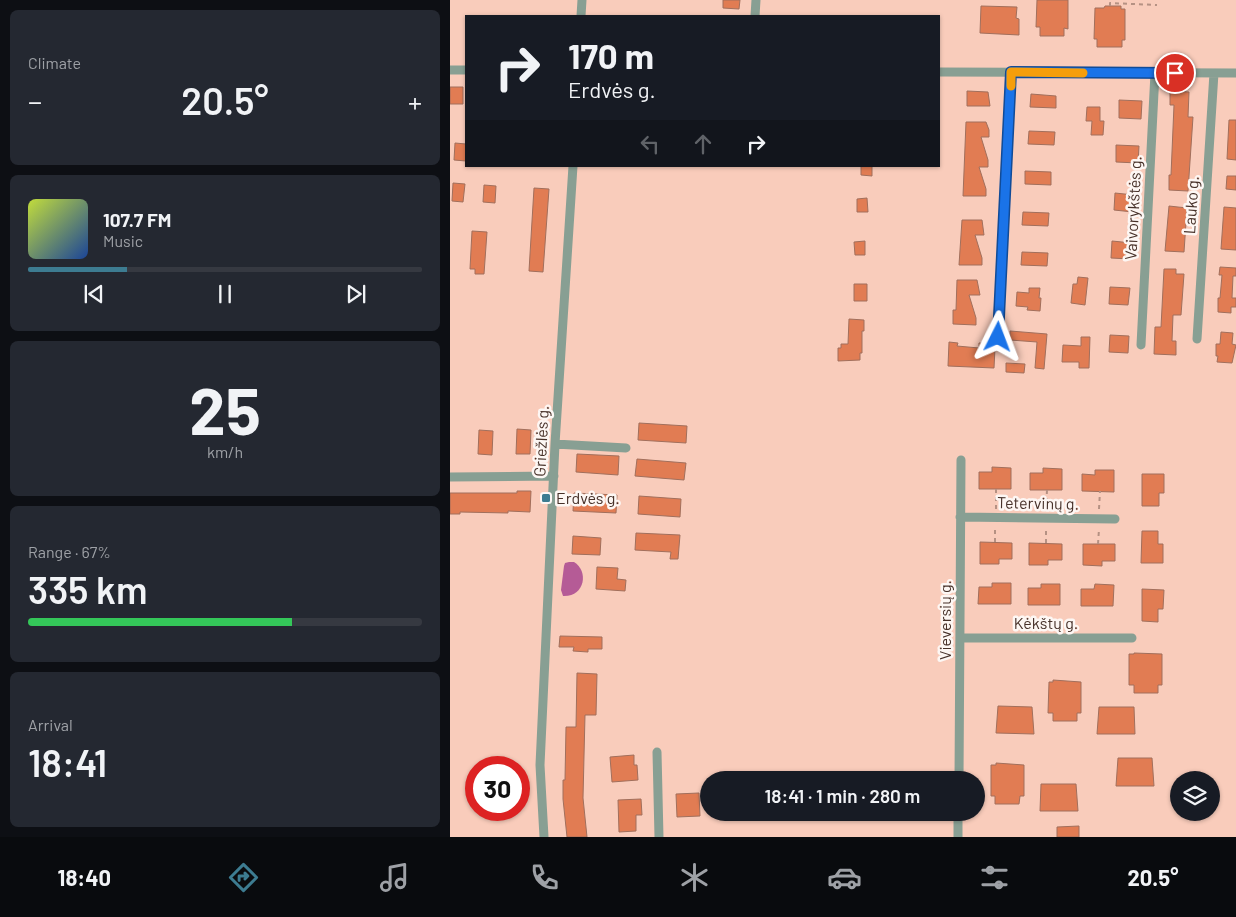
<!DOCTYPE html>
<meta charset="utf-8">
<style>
:root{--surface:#171b24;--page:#242831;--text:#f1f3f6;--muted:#9ea1a6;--line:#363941;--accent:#3d7c91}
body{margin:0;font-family:Barlow,sans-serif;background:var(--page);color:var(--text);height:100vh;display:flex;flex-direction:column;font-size:19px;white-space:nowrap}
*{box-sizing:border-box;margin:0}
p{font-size:16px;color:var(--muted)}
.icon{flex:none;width:28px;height:28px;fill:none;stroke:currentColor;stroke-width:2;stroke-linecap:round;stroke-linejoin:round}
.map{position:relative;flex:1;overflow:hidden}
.drawer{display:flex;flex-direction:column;gap:10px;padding:10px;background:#0d0f14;width:450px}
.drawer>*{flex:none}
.top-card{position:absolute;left:15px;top:15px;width:475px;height:152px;border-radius:0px;box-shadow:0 1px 4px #0004;background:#171b24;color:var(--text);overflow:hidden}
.tools{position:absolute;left:720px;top:771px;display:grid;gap:10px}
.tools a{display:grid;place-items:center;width:50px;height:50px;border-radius:50%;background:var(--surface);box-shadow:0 1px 4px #0004;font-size:25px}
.speed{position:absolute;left:15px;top:756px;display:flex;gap:10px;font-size:25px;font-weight:700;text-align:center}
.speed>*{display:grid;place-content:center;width:65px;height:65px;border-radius:50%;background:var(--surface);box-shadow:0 1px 4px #0004;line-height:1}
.speed .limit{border:8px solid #d22;background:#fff;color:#111}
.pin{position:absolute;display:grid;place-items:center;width:42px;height:42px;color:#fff;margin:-21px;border:2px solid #fff;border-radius:50%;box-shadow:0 1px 5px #0007}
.me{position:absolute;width:55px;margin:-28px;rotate:3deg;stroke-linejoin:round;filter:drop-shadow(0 0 4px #0008)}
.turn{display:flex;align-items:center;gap:18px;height:105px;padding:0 20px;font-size:22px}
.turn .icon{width:65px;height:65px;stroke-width:2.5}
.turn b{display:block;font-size:35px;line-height:42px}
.lanes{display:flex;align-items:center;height:48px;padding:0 20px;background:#0003;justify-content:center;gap:25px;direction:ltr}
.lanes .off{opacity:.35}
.big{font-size:38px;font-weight:600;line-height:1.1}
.drawer .widget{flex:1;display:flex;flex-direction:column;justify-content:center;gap:8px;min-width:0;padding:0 18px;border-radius:8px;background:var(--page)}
.drawer .dial{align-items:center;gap:0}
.dial b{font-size:65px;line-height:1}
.song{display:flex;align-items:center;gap:15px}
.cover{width:60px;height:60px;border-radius:8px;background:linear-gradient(135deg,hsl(70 70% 55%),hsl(220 70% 35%))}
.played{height:5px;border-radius:2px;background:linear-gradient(90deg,var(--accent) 25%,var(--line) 25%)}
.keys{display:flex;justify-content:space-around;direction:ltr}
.heat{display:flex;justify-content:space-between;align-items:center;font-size:28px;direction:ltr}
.charge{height:8px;border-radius:4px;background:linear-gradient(90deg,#34c759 67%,var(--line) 0)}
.trip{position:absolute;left:250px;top:771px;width:285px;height:50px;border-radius:25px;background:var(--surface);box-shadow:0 1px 4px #0004;font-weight:600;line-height:50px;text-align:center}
.menu{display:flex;height:80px;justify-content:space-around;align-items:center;background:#090b0e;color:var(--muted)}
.menu .icon{width:35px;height:35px}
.menu .selected{color:var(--accent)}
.menu b{font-size:22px;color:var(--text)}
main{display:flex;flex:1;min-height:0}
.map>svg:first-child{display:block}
.water{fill:#b55b96}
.building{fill:#e17c53;stroke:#a16f5c}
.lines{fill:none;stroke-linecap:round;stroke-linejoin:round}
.path{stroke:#b59183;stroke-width:2;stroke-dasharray:4 4;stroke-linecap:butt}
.minor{stroke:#889f93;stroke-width:9}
.route-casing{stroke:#114b97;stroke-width:12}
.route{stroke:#1a73e8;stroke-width:9}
.slow{stroke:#f59e0b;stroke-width:9}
.poi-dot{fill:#3d7c91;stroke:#fdf7f4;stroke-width:2}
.labels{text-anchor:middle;stroke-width:5;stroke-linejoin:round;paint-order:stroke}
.street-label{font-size:16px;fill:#473129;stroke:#fdf7f4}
.poi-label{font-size:16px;fill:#473129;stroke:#fdf7f4;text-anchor:start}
</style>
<main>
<section class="drawer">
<div class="widget"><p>Climate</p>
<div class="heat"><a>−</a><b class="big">20.5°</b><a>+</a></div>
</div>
<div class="widget">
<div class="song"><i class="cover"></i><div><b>107.7 FM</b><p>Music</p></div></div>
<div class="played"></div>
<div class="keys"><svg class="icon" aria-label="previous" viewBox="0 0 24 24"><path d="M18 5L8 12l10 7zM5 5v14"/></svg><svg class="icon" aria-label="pause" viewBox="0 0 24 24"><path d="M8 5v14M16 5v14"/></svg><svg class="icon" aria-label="next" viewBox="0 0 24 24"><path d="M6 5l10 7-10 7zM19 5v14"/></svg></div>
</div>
<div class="widget dial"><b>25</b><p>km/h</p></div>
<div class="widget"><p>Range · 67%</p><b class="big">335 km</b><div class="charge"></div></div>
<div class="widget"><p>Arrival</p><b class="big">18:41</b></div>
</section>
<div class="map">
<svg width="786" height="837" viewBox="0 0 786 837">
<rect width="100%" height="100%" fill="#f9ccbb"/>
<!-- water -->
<path class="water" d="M 119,562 L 124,562 C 139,571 135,597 113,596 L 111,590 L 114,566 L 115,563 Z"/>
<!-- building -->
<path class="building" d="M 273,0 L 290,0 L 289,9 L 273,8 Z
M 587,0 L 618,0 L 618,29 L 614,28 L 614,36 L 590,36 L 590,27 L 586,27 Z
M 531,6 L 567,7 L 566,18 L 569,19 L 569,35 L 530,33 Z
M 655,6 L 671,6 L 671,9 L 675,9 L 675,40 L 672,40 L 672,47 L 647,47 L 647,39 L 644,39 L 645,8 L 654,8 Z
M 0,87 L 13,87 L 13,104 L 0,104 Z
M 517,91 L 538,92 L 540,106 L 517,106 Z
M 720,91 L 739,92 L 738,117 L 743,117 L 738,191 L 719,190 L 719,175 L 721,175 L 724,105 L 720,105 Z
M 581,94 L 606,96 L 606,108 L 580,107 Z
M 669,100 L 692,101 L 691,119 L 669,118 Z
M 637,107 L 650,107 L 650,121 L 654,121 L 653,135 L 641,135 L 642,121 L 636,121 Z
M 779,120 L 786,120 L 786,160 L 777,159 Z
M 516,122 L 536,122 L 539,130 L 539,137 L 531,137 L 538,160 L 538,167 L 529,167 L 536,189 L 536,196 L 513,196 Z
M 579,131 L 605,132 L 604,145 L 578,144 Z
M 5,143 L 16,144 L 16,161 L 4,160 Z
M 666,145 L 689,146 L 688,163 L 666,162 Z
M 411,166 L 422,166 L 422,176 L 411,175 Z
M 575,171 L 601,172 L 601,185 L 575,184 Z
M 777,176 L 786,176 L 786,190 L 776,189 Z
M 3,183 L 15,184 L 13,202 L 2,201 Z
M 34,185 L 46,186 L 45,203 L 33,202 Z
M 84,188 L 99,189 L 93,272 L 79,271 Z
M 665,193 L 684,195 L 683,212 L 664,210 Z
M 417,198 L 418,212 L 407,212 L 407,199 Z
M 719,206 L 737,208 L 734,252 L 715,251 Z
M 774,207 L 786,208 L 786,250 L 771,249 Z
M 573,212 L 599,213 L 598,226 L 572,225 Z
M 512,220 L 532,220 L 534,235 L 525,235 L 532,258 L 532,265 L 509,265 Z
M 22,231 L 37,232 L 34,274 L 25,274 L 25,269 L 20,269 Z
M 415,241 L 415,255 L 405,255 L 404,242 Z
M 662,241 L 682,243 L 681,259 L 661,258 Z
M 572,252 L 598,253 L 597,266 L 571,265 Z
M 770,267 L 786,268 L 786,276 L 783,276 L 782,298 L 786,298 L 786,307 L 781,307 L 781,313 L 768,312 L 768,298 L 770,298 L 772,275 L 769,275 Z
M 714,269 L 726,269 L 726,274 L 734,274 L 731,315 L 723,315 L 722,341 L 726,341 L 726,355 L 704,354 L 705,327 L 711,327 Z
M 628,277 L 638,278 L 635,305 L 621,303 L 623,284 L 627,284 Z
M 507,280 L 527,280 L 530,295 L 519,295 L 526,318 L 526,325 L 503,324 L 503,310 L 506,310 Z
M 404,284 L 417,284 L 417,301 L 404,301 Z
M 660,287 L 680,288 L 678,305 L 659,304 Z
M 579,288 L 590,288 L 589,298 L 591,298 L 590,311 L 577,310 L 578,307 L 566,306 L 567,292 L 579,293 Z
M 399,319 L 414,320 L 414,331 L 412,331 L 412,353 L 410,353 L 410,360 L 388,361 L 388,348 L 391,348 L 391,344 L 398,344 Z
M 560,331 L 597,334 L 594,369 L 585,368 L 587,342 L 560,340 Z
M 771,332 L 783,333 L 782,344 L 786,345 L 782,363 L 767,362 L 768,356 L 766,356 L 766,344 L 770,344 Z
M 660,335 L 679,336 L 678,353 L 659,352 Z
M 631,337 L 640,337 L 639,368 L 629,368 L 629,362 L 612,362 L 613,345 L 631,346 Z
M 499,342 L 508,343 L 507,346 L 529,348 L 529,343 L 538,343 L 537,347 L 545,348 L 544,368 L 498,366 Z
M 556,363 L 575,364 L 574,373 L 556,372 Z
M 189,423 L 237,426 L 236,443 L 188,440 Z
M 67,429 L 81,430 L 80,454 L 66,454 Z
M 29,430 L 43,431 L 42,455 L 28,454 Z
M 127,454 L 169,456 L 168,475 L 126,472 Z
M 187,459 L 236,463 L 234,480 L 185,476 Z
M 542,467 L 561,468 L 561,489 L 529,489 L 529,472 L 542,472 Z
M 593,468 L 612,469 L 612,490 L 580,490 L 580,473 L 593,473 Z
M 645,470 L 664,470 L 664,492 L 632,491 L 632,474 L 645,475 Z
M 692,474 L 714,474 L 714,493 L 709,493 L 709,506 L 692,506 Z
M 67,491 L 81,491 L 80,512 L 58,511 L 58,513 L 10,512 L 10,514 L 0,514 L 0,493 L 67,493 Z
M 124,493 L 167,495 L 166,513 L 123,511 Z
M 189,496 L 231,499 L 230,517 L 188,514 Z
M 692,531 L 708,531 L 708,544 L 713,544 L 713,563 L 691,563 Z
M 186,533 L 230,535 L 228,559 L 220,559 L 221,552 L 185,550 Z
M 123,536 L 151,538 L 150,555 L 122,554 Z
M 530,542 L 562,543 L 562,559 L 549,559 L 549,564 L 530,564 Z
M 579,543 L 612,544 L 612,560 L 598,560 L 598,565 L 579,565 Z
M 633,544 L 665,544 L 665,561 L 652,561 L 652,566 L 633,565 Z
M 147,567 L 168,568 L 167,579 L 176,580 L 175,591 L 146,589 Z
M 542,583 L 561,583 L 561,604 L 528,604 L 529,587 L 542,587 Z
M 591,584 L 610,584 L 610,605 L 578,605 L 578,588 L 591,588 Z
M 645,584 L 664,585 L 663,606 L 631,606 L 631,589 L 644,589 Z
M 692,589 L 714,590 L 713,609 L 708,609 L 708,622 L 692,621 Z
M 110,636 L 152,637 L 152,649 L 138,649 L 138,652 L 123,651 L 124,647 L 109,647 Z
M 684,653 L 712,654 L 712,685 L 708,685 L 708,693 L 684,693 L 684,685 L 679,685 L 679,654 L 684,654 Z
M 127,673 L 147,674 L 146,715 L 135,715 L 133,798 L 137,837 L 117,837 L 113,799 L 113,780 L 115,780 L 116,727 L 126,727 Z
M 603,680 L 631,682 L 631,713 L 627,713 L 627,721 L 603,721 L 603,713 L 598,713 L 599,682 L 603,682 Z
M 548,706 L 582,707 L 584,734 L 546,733 Z
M 649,707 L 684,707 L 685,734 L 647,734 Z
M 184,755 L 184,765 L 187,765 L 188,780 L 162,782 L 160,757 Z
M 668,758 L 702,758 L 704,786 L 666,786 Z
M 546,763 L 574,765 L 574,796 L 570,796 L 569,804 L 545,804 L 545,796 L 541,796 L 541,765 L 546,765 Z
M 591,784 L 626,784 L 628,811 L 590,811 Z
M 249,793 L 250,816 L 227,817 L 226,794 Z
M 191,799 L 192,815 L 186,815 L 186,831 L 169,832 L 168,800 Z
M 629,826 L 629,837 L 607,837 L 607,827 Z"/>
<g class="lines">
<!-- path -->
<path class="path" d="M 660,6 L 660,3 L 707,5
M 546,509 L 546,489
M 649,509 L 650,491
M 596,510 L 597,490
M 545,542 L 545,526
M 596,543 L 596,527
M 648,544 L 649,529"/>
<!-- minor -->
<path class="minor" d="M 131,16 L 132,0
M 305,16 L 306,0
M 0,70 L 16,70
M 489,72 L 786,73
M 548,337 L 561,72
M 747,339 L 764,73
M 691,345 L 705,73
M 105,444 L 176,448
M 0,477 L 104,476
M 510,517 L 665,519
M 510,638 L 682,638
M 207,752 L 209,837
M 509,780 L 511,460
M 94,837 L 90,765 L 105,444 L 123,166
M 508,837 L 508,812"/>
</g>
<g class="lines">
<defs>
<path id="route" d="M 548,337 L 561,72 L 725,73"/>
</defs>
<!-- route casing -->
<use href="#route" class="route-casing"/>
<!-- route -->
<use href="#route" class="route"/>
<!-- slow -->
<path class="slow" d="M 561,86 L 561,72 L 633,73"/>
</g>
<!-- markers -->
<rect class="poi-dot" x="91" y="493" width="10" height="10" rx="2.5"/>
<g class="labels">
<!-- street labels -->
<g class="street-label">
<text transform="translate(741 205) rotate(-86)" y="6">Lauko g.</text>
<text transform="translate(683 208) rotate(-87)" y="6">Vaivorykštės g.</text>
<text transform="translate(91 441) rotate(-87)" y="6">Griežlės g.</text>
<text transform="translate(588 503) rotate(1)" y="6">Tetervinų g.</text>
<text transform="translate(495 620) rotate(-90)" y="6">Vieversių g.</text>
<text x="596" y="629">Kėkštų g.</text>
</g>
<!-- poi labels -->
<g class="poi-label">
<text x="106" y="504">Erdvės g.</text>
</g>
</g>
</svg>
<div class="tools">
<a><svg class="icon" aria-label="layers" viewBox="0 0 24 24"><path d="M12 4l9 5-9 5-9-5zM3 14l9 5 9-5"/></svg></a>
</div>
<div class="speed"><div class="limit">30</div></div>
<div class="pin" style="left:725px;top:73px;background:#d93025"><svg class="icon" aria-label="arrive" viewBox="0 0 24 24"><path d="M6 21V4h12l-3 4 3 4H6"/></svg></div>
<svg class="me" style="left:548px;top:337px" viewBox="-20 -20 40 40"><path d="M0-17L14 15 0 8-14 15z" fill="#1a73e8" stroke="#fff" stroke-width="4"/></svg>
<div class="trip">18:41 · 1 min · 280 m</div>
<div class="top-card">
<div class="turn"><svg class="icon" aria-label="right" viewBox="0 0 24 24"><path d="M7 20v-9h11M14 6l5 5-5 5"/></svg><div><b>170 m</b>Erdvės g.</div></div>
<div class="lanes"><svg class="icon off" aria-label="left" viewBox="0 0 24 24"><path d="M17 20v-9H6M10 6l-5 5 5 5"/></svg><svg class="icon off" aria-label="ahead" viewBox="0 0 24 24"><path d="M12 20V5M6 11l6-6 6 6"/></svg><svg class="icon" aria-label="right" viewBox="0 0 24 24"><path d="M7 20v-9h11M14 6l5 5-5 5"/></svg></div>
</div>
</div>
</main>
<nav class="menu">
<b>18:40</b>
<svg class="icon selected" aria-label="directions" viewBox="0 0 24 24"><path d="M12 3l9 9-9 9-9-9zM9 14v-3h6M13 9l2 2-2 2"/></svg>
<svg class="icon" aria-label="music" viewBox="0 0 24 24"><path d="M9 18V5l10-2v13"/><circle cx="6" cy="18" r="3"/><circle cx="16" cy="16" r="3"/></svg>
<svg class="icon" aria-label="phone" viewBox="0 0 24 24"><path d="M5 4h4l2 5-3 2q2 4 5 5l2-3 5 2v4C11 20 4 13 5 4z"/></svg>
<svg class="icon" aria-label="climate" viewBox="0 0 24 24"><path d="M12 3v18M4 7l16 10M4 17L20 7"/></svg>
<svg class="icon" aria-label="car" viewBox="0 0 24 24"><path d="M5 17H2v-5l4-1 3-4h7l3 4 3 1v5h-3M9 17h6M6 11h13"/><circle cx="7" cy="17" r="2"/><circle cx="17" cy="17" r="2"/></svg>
<svg class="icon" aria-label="filters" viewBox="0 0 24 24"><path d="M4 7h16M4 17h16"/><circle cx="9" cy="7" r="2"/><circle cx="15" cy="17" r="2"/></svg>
<b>20.5°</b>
</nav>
